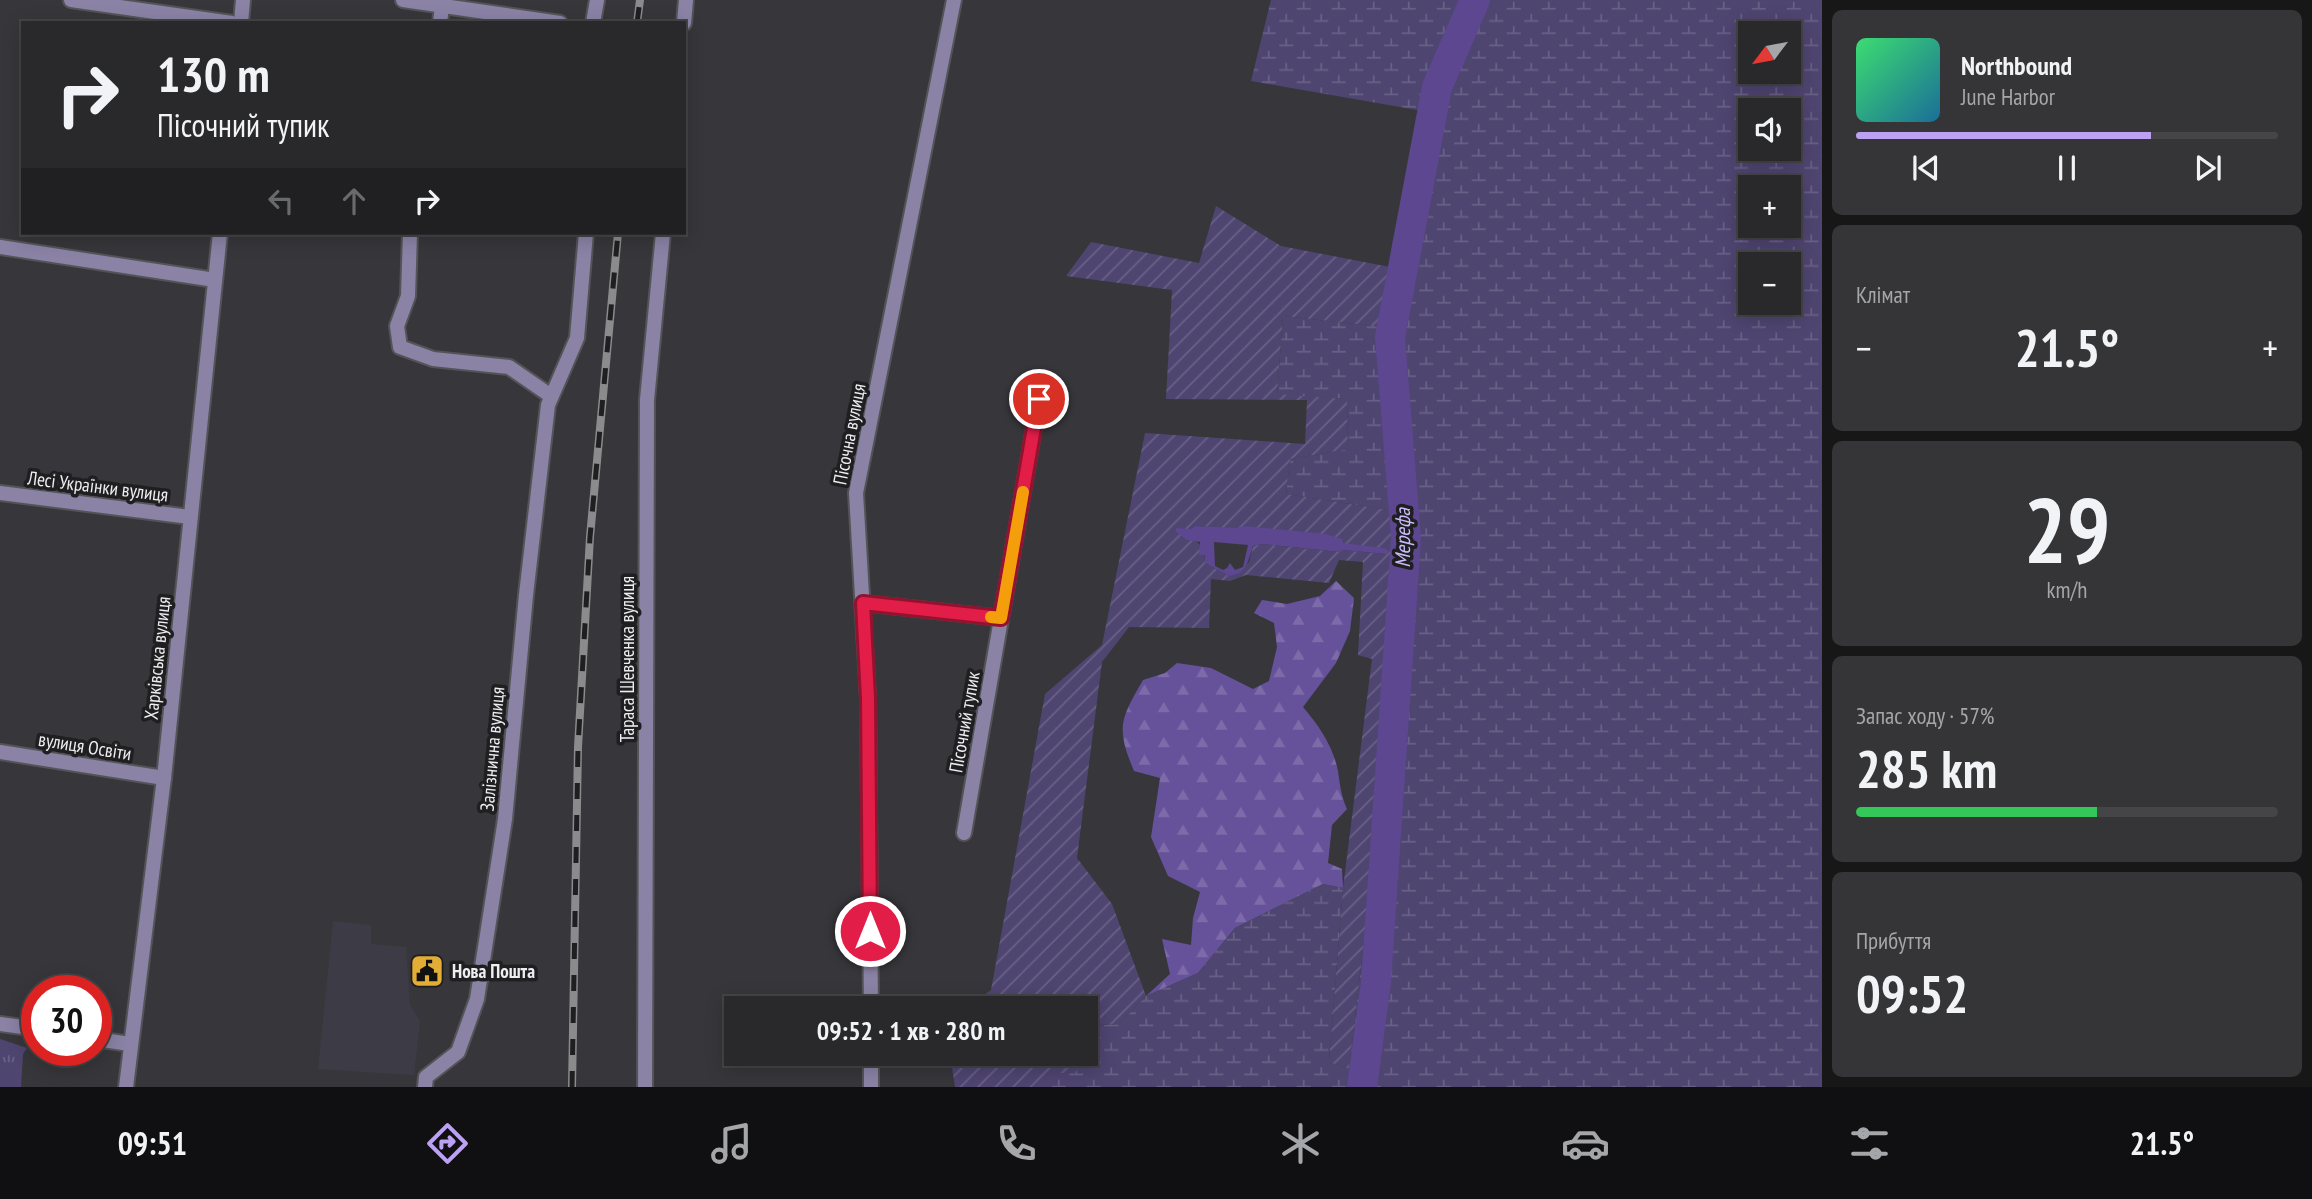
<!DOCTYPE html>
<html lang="uk">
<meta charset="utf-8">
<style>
:root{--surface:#29292c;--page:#353538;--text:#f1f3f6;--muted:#a5a6a9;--line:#454548;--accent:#bca0f2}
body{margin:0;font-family:"PT Sans Narrow",sans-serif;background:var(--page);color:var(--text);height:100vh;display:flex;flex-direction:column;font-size:26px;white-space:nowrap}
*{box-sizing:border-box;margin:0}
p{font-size:23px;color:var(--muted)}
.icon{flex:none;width:38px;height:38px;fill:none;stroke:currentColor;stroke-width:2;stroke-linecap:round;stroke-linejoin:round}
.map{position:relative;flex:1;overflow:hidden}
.side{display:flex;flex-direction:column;gap:10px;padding:10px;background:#171718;width:490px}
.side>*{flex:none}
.banner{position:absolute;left:21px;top:21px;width:665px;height:214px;border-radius:0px;box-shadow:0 4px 18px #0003,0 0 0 2px var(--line);background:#29292c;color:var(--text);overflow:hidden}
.needle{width:46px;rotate:238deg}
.buttons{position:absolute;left:1738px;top:21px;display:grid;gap:14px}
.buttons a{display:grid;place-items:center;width:63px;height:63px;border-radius:0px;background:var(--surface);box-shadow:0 4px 18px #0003,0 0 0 2px var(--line);font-size:35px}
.speed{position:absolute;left:21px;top:975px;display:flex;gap:14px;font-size:35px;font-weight:700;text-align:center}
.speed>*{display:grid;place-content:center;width:91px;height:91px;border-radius:50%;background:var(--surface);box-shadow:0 4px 18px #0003,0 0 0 2px var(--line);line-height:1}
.speed .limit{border:10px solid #d22;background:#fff;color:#111}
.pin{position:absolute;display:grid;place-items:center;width:60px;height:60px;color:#fff;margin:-30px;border:4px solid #fff;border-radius:50%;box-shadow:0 2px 7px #0007}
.me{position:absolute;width:77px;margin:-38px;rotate:0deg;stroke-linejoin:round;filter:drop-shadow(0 0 5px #0008)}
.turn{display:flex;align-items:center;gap:24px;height:147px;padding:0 21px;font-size:32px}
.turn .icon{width:91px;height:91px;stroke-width:2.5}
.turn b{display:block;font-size:49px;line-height:60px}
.lanes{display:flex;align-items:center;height:66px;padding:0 21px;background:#0003;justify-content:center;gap:35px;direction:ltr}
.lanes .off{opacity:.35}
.big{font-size:52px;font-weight:800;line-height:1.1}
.side .card{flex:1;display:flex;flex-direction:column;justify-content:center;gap:10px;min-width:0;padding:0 24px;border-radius:10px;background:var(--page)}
.side .dial{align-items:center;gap:0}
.dial b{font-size:91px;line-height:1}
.song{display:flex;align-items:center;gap:21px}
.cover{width:84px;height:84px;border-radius:10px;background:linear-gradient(135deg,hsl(140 70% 55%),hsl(200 70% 35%))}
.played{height:7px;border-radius:4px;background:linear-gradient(90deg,var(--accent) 70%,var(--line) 70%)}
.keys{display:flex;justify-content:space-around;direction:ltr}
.heat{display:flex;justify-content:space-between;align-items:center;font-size:38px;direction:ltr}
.charge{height:10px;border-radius:5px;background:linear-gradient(90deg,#34c759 57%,var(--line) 0)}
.trip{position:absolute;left:724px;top:996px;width:374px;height:70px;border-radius:0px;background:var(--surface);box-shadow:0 4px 18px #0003,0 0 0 2px var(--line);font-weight:800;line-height:70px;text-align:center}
.dock{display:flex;height:112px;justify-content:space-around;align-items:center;background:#101012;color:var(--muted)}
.dock .icon{width:49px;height:49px}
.dock .active{color:var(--accent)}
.dock b{font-size:32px;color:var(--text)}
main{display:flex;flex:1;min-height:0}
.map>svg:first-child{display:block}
.built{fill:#3d3b46}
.grass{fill:url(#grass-tufts)}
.forest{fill:url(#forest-firs)}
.wetland{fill:url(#wetland-marsh);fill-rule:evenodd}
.garden{fill:url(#garden-furrows);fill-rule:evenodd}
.water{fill:#5c4790;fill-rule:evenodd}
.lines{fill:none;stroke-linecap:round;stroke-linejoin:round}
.river{stroke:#5c4790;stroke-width:30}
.minor-casing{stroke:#545458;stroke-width:18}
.tertiary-casing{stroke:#545458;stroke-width:18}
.minor{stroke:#8a83a6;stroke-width:14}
.tertiary{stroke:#8a83a6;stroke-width:14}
.rail-casing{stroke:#8b8b8e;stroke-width:8}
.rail{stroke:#1f1e21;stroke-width:5;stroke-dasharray:16;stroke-linecap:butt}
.route-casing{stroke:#92132f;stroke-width:18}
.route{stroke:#e11d48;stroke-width:12}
.slow{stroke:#f59e0b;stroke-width:12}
.labels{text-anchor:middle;stroke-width:7;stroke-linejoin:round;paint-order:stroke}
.street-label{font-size:19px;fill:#eeedf0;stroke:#1f1e21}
.poi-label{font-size:19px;font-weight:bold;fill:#eeedf0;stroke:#1f1e21;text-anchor:start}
.water-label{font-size:21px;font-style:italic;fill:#cbbdfb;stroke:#1f1e21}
</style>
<main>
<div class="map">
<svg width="1822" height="1087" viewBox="0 0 1822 1087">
<defs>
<pattern id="grass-tufts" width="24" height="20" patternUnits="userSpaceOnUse" patternTransform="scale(1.75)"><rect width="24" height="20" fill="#4f4571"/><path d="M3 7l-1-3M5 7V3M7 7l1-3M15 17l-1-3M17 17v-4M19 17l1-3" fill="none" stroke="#696086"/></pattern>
<pattern id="forest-firs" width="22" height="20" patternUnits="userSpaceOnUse" patternTransform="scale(1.75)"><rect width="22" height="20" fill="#66519b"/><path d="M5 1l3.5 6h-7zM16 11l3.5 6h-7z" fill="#7c6aa9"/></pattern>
<pattern id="wetland-marsh" width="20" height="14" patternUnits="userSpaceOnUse" patternTransform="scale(1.75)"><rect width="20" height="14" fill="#4f4571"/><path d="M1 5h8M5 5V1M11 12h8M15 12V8" fill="none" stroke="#696086"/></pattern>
<pattern id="garden-furrows" width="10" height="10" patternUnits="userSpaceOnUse" patternTransform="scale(1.75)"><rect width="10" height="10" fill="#4f4571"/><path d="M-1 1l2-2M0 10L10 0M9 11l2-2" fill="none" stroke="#696086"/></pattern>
</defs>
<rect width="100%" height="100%" fill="#37373b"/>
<!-- built -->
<path class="built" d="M 333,921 L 371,925 L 371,944 L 406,947 L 410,1005 L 420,1021 L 414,1075 L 318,1069 Z"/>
<!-- grass -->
<path class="grass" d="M 0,1039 L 27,1048 L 23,1054 L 21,1087 L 0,1087 Z"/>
<!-- forest -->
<path class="forest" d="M 1336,581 L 1354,598 L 1350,631 L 1336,663 L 1303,707 C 1319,726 1333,746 1338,771 C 1340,785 1341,796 1347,809 L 1332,825 L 1328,863 L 1342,869 L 1343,888 L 1323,884 L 1235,928 L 1198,973 L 1146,996 L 1170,974 L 1162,939 L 1191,945 L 1193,918 L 1200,892 L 1168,876 L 1151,837 L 1160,778 L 1134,771 C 1116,728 1120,720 1143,680 L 1165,673 L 1177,663 L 1211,668 L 1253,689 L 1269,681 L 1277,647 L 1274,623 L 1254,613 L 1262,600 L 1287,604 L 1320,596 Z"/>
<!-- wetland -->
<path class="wetland" d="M 1271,0 L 1822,0 L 1822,1087 L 1043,1087 L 1041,1084 L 1056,1073 L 1086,1057 L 1087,1037 L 1098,1025 L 1119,1024 L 1146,996 L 1198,973 L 1235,928 L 1323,884 L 1343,888 L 1329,1062 L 1349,1069 L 1378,821 L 1402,512 L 1286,494 L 1290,459 L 1348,449 L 1347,399 L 1277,395 L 1283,316 L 1382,327 L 1395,268 L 1406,184 L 1423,111 L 1251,81 ZM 1750,33 L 1788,33 L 1788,72 L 1750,72 ZM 1750,110 L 1788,110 L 1788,149 L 1750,149 ZM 1750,187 L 1788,187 L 1788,226 L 1750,226 ZM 1750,264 L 1788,264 L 1788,303 L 1750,303 Z"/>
<!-- garden -->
<path class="garden" d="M 1216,206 L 1281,246 L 1395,268 L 1382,327 L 1283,316 L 1277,394 L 1347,399 L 1348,449 L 1290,459 L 1286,494 L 1402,512 L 1378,821 L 1349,1069 L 1329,1062 L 1343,888 L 1372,659 L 1358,655 L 1363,562 L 1339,560 L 1329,583 L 1246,575 L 1230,581 L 1211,579 L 1209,628 L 1129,627 L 1102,662 L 1077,858 L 1112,904 L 1146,996 L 1119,1024 L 1098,1025 L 1087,1037 L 1087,1008 L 966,1008 L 991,990 L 1045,694 L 1102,645 L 1145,433 L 1305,444 L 1307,400 L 1166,399 L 1172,290 L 1066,276 L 1091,242 L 1199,263 ZM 1195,526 C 1259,530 1324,538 1387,554 L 1341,550 L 1338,552 L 1262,544 L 1253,546 L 1249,562 L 1236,575 L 1229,576 L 1205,563 C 1206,543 1192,538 1177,529 L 1190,529 Z
M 950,1054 L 1086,1054 L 1086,1057 L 1075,1073 L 1056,1073 L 1042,1084 L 1043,1087 L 955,1087 Z"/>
<!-- water -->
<path class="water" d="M 1195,526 L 1238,528 L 1244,526 L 1325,534 L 1342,539 L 1343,543 L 1383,548 L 1388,550 L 1387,554 L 1341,550 L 1339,552 L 1262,544 L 1253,546 C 1248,560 1247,575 1229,576 L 1205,563 L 1205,555 L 1199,555 L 1200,542 L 1187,540 L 1176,532 L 1176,528 L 1190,529 ZM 1214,542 L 1248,545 L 1243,567 L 1235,570 L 1230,563 L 1227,568 L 1223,570 L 1215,566 Z"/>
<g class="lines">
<!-- river -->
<path class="river" d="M 1362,1087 L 1376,982 L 1406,538 L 1390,337 L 1437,87 L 1475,0"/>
<defs>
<path id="minor" d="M 71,0 L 232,23
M 403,0 L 560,23
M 440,23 L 442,6
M 593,23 L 597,0
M 410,233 L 408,296 L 397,326 L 400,347 L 433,359 L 509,367 L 551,396
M 0,247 L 215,280
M 0,493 L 190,517
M 863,603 L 1001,618
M 0,752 L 164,778
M 964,833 L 1039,399
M 871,1008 L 868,698 L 856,493 L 954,0
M 0,1024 L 37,1029
M 96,1039 L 130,1044
M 871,1054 L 871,1087
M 425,1087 L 426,1077 L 458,1052 L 477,999 L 505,819 L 526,595 L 548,405 L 577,338 L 586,233"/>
<path id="tertiary" d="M 241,23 L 243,0
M 684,23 L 686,0
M 126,1087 L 164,778 L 220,233
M 645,1087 L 647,400 L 663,233"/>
</defs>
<!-- minor casing -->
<use href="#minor" class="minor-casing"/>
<!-- tertiary casing -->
<use href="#tertiary" class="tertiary-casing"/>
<!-- minor -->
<use href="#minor" class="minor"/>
<!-- tertiary -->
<use href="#tertiary" class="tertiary"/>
<defs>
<path id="rail" d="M 637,23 L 640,0
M 572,1087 L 578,747 L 590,537 L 618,233"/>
</defs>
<!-- rail casing -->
<use href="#rail" class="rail-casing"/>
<!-- rail -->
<use href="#rail" class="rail"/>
</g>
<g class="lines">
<defs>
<path id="route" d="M 870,931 L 868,698 L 863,603 L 1001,618 L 1039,399"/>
</defs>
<!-- route casing -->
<use href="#route" class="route-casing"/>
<!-- route -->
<use href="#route" class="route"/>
<!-- slow -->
<path class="slow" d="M 991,617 L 1001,618 L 1023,492"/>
</g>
<!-- icons -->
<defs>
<symbol id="civic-square" viewBox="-11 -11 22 22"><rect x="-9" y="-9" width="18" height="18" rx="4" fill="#e3ae35" stroke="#1f1e21"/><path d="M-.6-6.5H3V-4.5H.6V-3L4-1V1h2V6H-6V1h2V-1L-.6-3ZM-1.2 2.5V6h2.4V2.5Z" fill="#111"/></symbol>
</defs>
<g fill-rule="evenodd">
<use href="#civic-square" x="408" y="952" width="38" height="38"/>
</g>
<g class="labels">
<!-- street labels -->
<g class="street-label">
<text transform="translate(849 434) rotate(-79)" y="7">Пісочна вулиця</text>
<text transform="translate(98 486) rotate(7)" y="7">Лесі Українки вулиця</text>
<text transform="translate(157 658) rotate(-84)" y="7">Харківська вулиця</text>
<text transform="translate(627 659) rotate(-90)" y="7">Тараса Шевченка вулиця</text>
<text transform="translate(964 722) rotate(-80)" y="7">Пісочний тупик</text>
<text transform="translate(85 746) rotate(9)" y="7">вулиця Освіти</text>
<text transform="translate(492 749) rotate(-85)" y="7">Залізнична вулиця</text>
</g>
<!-- poi labels -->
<g class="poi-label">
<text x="452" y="978">Нова Пошта</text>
</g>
<!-- water labels -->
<g class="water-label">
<text transform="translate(1403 538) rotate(-90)" y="7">Мерефа</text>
</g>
</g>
</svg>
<div class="buttons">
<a><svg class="needle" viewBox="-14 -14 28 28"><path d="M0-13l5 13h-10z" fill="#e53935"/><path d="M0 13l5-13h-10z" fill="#a5a6a9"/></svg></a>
<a><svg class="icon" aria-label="sound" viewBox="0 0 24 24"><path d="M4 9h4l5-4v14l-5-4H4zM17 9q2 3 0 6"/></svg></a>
<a>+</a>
<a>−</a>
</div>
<div class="speed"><div class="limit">30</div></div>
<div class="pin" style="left:1039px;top:399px;background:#d93025"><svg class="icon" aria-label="arrive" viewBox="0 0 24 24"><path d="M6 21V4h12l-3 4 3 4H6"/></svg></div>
<svg class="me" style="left:870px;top:931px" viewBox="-20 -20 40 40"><circle r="17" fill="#e11d48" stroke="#fff" stroke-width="3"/><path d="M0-11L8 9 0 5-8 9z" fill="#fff"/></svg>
<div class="trip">09:52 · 1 хв · 280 m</div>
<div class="banner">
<div class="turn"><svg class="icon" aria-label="right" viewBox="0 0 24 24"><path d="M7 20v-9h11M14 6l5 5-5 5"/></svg><div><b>130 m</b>Пісочний тупик</div></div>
<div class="lanes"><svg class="icon off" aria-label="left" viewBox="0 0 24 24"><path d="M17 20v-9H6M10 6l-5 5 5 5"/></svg><svg class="icon off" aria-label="ahead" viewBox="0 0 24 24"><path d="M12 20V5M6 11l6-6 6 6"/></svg><svg class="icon" aria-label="right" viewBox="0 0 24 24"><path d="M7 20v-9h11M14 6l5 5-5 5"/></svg></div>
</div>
</div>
<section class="side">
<div class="card">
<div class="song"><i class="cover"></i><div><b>Northbound</b><p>June Harbor</p></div></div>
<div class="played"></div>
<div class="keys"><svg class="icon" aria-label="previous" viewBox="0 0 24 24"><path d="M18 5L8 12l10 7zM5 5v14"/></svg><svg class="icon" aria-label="pause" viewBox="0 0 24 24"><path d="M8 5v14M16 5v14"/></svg><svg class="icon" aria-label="next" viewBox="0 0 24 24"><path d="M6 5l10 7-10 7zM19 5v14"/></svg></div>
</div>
<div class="card"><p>Клімат</p>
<div class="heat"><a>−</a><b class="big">21.5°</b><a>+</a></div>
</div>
<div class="card dial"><b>29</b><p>km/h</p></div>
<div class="card"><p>Запас ходу · 57%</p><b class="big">285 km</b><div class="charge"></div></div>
<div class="card"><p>Прибуття</p><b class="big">09:52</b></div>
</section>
</main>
<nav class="dock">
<b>09:51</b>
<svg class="icon active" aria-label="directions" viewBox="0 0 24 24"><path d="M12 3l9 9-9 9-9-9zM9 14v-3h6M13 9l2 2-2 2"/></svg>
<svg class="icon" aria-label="music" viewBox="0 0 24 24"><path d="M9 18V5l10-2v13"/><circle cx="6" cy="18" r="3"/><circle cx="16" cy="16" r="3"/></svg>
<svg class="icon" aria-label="phone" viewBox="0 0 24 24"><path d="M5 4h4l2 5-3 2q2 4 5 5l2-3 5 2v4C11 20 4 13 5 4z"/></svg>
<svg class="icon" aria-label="climate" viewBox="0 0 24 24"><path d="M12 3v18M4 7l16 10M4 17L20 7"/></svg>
<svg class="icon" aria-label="car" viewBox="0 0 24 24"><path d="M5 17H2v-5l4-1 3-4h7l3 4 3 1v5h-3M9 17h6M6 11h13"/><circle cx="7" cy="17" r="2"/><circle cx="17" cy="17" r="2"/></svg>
<svg class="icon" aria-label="filters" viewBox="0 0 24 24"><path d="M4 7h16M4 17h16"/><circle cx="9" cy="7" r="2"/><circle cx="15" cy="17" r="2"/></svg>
<b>21.5°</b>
</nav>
